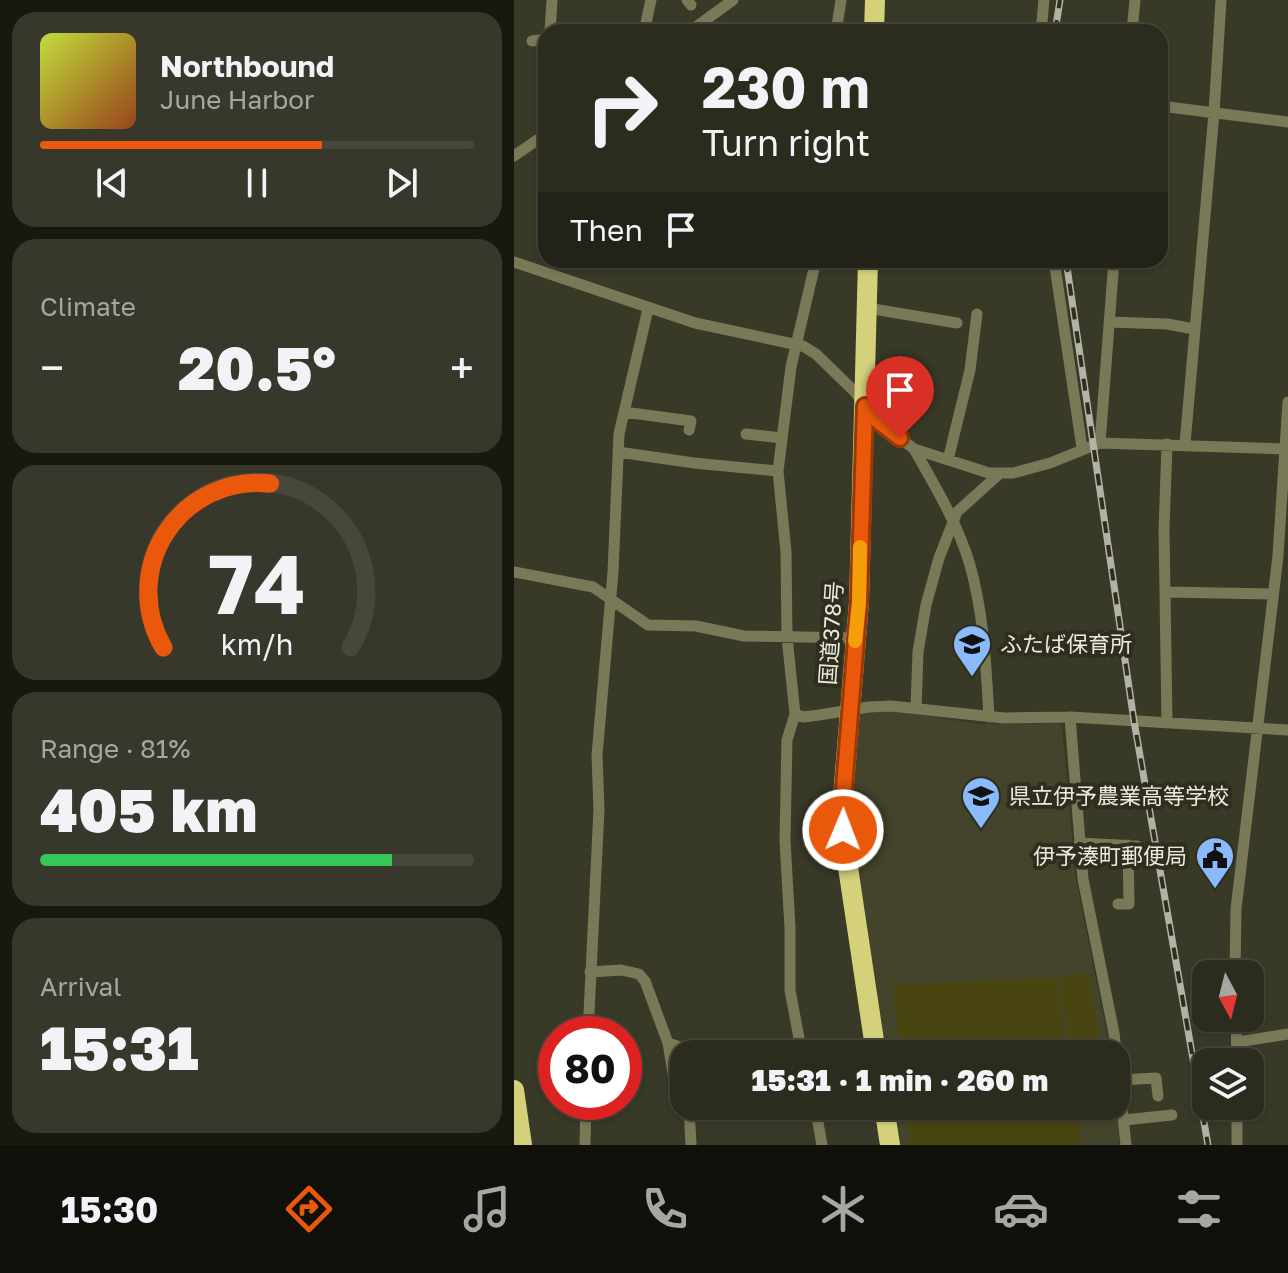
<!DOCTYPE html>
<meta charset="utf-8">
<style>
:root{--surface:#2b2b1e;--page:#37372b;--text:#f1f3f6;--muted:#a6a7a4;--line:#47473c;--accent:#ea580c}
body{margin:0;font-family:"Golos Text","Noto Sans JP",sans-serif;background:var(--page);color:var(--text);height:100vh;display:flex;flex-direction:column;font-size:30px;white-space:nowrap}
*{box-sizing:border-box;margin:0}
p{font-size:26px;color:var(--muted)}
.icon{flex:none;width:44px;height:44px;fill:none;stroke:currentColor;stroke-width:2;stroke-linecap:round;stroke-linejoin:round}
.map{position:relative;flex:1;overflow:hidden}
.drawer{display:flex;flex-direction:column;gap:12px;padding:12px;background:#181810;width:514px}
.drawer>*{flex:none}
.hud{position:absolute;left:24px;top:24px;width:630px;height:244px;border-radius:24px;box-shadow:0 2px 6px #0004,0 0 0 2px var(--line);background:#2b2b1e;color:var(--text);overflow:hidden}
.needle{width:52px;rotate:173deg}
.controls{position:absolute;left:678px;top:960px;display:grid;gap:16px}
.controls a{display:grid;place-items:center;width:72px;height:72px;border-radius:16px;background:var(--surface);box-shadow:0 2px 6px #0004,0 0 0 2px var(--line);font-size:40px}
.speed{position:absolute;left:24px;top:1016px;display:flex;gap:16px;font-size:40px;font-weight:700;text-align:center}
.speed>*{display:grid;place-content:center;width:104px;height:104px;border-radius:50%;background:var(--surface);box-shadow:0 2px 6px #0004,0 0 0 2px var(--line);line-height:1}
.speed .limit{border:12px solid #d22;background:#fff;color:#111}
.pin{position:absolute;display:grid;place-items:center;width:68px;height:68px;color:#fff;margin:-82px -34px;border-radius:50% 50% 50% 0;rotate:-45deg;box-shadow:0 0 8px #0007}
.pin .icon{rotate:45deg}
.me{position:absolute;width:88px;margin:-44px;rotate:1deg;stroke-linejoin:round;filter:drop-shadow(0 0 6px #0008)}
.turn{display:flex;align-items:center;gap:28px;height:168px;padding:0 32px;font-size:36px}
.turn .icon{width:104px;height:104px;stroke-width:2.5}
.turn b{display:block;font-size:56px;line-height:68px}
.then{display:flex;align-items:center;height:76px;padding:0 32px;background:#0003;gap:16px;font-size:30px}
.big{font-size:60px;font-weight:800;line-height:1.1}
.drawer .widget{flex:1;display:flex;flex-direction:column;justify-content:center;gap:12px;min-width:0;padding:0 28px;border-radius:24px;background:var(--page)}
.drawer .dial{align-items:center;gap:0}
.dial svg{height:208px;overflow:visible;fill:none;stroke:var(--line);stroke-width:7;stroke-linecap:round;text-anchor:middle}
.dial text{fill:var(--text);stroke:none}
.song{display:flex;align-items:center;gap:24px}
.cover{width:96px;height:96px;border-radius:12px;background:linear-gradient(135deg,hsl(70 70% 55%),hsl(20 70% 35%))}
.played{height:8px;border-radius:4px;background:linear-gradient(90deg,var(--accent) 65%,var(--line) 65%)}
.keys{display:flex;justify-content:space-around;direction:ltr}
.heat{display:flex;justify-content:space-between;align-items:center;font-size:44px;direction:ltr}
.charge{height:12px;border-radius:6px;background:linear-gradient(90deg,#34c759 81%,var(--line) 0)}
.trip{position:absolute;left:156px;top:1040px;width:460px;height:80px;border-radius:24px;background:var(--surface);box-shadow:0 2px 6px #0004,0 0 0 2px var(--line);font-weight:800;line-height:80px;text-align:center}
.dock{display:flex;height:128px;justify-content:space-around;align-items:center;background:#11110c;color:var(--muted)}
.dock .icon{width:56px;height:56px}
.dock .on{color:var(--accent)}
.dock b{font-size:36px;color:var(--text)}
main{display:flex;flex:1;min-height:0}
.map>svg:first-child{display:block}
.built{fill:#44432c}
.pitch{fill:#484510}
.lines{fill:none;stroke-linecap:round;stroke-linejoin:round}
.street{stroke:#7a7957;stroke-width:11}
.highway{stroke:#d5d17b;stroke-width:20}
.rail-casing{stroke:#b2b2a5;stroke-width:7}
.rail{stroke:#2f2e1e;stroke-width:4;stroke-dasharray:12;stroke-linecap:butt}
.route-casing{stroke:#983908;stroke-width:20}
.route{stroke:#ea580c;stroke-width:14}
.slow{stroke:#f59e0b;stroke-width:14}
.labels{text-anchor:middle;stroke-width:8;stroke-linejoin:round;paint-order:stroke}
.street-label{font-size:22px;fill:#eaeadf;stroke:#2f2e1e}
.poi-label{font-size:22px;fill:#eaeadf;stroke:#2f2e1e;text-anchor:start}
</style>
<main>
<section class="drawer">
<div class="widget">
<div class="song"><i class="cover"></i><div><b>Northbound</b><p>June Harbor</p></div></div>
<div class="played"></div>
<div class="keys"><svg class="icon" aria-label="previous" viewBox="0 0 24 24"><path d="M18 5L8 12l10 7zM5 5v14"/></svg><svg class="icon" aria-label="pause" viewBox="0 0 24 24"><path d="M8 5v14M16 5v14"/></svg><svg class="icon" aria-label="next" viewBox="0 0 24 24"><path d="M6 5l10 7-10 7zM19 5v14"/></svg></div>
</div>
<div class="widget"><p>Climate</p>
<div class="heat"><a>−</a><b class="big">20.5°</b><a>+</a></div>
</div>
<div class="widget dial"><svg viewBox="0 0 100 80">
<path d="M14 69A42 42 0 1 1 86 69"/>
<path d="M14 69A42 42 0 0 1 55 6" stroke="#ea580c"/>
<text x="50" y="56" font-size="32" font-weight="700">74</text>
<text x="50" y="72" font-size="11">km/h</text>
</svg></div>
<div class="widget"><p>Range · 81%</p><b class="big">405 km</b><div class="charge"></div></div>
<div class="widget"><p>Arrival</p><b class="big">15:31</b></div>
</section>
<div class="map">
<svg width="774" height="1145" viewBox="0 0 774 1145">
<rect width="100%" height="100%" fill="#393928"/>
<!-- built -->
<path class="built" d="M 365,711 L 382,711 L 464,724 L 544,723 L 548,726 L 562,880 L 597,1054 L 369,1054 L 339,853 L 337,790 L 346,714 Z
M 602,1101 L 606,1145 L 383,1145 L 377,1106 L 602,1106 Z"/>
<!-- pitch -->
<path class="pitch" d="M 575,973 L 588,1054 L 557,1054 L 545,978 Z
M 543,977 L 554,1054 L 386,1054 L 379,985 Z
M 392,1106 L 562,1106 L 568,1145 L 396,1145 Z
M 565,1106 L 596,1106 L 598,1119 L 568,1124 Z"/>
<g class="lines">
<!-- street -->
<path class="street" d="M 173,0 L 177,5
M 36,32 L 38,0
M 79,32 L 101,32
M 130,32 L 137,0
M 175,32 L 219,0
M 322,32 L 327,0
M 527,32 L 530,0
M 618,32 L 621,0
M 18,41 L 32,39
M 646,106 L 774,122
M 0,156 L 32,134
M 302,260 L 277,367 L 264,471 L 272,552 L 273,637 L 281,714 L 289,717 L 305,715 L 355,707 L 377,706 L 490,718 L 556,717 L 774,730
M 540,260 L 568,448
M 0,262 L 181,323 L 289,346 L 302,354 L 341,392 L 364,421 L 400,449 L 475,473 L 499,473 L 536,463 L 586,443 L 771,449
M 353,308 L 443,323
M 595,322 L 653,324 L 680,329
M 110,412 L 177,421 L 175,430
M 232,434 L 268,438
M 586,443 L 600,260
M 671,444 L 700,113 L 707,0
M 400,449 C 421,486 444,524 456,565 C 470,615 472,666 475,717
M 104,452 L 180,463 L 264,471
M 434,460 L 456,370 L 463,314
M 0,572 L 79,587 L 134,625 L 182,626 L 230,636 L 341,638
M 652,592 L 759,594
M 402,708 L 404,652 L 412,605 L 425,558 L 443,512 L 484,475
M 281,714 L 273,740 L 271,841 L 276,928 L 276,990 L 288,1054
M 556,717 L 569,879 L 600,1033 L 612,1145
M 653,721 L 650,530 L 653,444
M 565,843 L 623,846
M 604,904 L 615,904 L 614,845
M 76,972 L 107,970 L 125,974 L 131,981 L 154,1043 L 188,1054
M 721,974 L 722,909 L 764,556 L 774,402
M 722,1018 L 723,1062
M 74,1034 L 85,809 L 83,755 L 99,572 L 105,434 L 134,309
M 723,1042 L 774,1034
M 154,1043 L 160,1079 L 170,1082
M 606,1080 L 642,1078 L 644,1096
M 175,1106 L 177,1145
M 301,1106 L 308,1145
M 723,1106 L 723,1145
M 610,1120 L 658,1115
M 71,1145 L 72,1102"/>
<!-- highway -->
<path class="highway" d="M 360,32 L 361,0
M 354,260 L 345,602 L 328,809 L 332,854 L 362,1054
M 0,1090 L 8,1145
M 370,1106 L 376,1145"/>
<defs>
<path id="rail" d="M 541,32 L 546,0
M 552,260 L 620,721 L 694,1145"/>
</defs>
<!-- rail casing -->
<use href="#rail" class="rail-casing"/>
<!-- rail -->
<use href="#rail" class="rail"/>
</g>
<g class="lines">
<defs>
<path id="route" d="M 329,830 L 330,788 L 345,602 L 351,406 L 364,421 L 386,438"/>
</defs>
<!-- route casing -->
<use href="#route" class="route-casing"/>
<!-- route -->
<use href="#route" class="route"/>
<!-- slow -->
<path class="slow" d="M 341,641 L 345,602 L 346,547"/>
</g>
<!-- icons -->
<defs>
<symbol id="school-pin" viewBox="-11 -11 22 30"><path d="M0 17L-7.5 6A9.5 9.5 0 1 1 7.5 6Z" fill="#89bafc" stroke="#2f2e1e"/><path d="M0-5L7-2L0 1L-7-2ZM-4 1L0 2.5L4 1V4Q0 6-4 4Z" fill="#111"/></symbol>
<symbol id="civic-pin" viewBox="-11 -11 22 30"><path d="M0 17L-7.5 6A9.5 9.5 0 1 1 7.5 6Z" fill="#89bafc" stroke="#2f2e1e"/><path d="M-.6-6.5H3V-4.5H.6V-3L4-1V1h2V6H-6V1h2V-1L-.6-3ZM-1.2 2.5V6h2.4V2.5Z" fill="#111"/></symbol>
</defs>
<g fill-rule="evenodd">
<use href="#school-pin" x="436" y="622" width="44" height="60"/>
<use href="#school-pin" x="445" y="774" width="44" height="60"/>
<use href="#civic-pin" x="679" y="834" width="44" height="60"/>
</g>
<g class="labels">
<!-- street labels -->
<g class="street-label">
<text transform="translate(317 633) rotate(-86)" y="8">国道378号</text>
</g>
<!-- poi labels -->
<g class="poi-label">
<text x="486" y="652">ふたば保育所</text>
<text x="495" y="804">県立伊予農業高等学校</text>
<text x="673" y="864" text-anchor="end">伊予湊町郵便局</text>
</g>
</g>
</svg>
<div class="controls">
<a><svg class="needle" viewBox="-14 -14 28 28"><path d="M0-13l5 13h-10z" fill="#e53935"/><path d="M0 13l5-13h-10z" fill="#a6a7a4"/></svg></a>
<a><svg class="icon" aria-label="layers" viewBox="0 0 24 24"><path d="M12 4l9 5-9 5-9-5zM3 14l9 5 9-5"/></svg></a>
</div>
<div class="speed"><div class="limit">80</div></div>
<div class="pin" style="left:386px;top:438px;background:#d93025"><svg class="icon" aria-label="arrive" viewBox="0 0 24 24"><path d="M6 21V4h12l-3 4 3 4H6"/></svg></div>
<svg class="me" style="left:329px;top:830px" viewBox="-20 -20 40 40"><circle r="17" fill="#ea580c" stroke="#fff" stroke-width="3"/><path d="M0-11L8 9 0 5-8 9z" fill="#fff"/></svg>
<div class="trip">15:31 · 1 min · 260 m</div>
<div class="hud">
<div class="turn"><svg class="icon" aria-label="right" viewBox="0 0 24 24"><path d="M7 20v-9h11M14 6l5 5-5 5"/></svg><div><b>230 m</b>Turn right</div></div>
<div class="then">Then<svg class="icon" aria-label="arrive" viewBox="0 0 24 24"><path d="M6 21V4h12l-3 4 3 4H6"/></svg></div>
</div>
</div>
</main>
<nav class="dock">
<b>15:30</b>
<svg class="icon on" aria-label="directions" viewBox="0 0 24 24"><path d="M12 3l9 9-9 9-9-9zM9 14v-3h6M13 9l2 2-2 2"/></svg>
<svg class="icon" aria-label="music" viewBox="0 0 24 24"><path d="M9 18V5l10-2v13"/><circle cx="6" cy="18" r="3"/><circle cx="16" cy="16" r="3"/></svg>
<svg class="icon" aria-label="phone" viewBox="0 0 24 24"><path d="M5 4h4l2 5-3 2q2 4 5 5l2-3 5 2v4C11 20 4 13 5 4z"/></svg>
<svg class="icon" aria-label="climate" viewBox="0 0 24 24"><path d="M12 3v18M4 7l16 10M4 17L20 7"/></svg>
<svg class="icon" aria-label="car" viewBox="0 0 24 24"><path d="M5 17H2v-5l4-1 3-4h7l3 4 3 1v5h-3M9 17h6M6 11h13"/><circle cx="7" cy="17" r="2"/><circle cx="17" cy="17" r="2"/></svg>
<svg class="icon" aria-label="filters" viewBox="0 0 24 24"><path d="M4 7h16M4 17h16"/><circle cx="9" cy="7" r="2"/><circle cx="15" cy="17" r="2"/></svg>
</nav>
